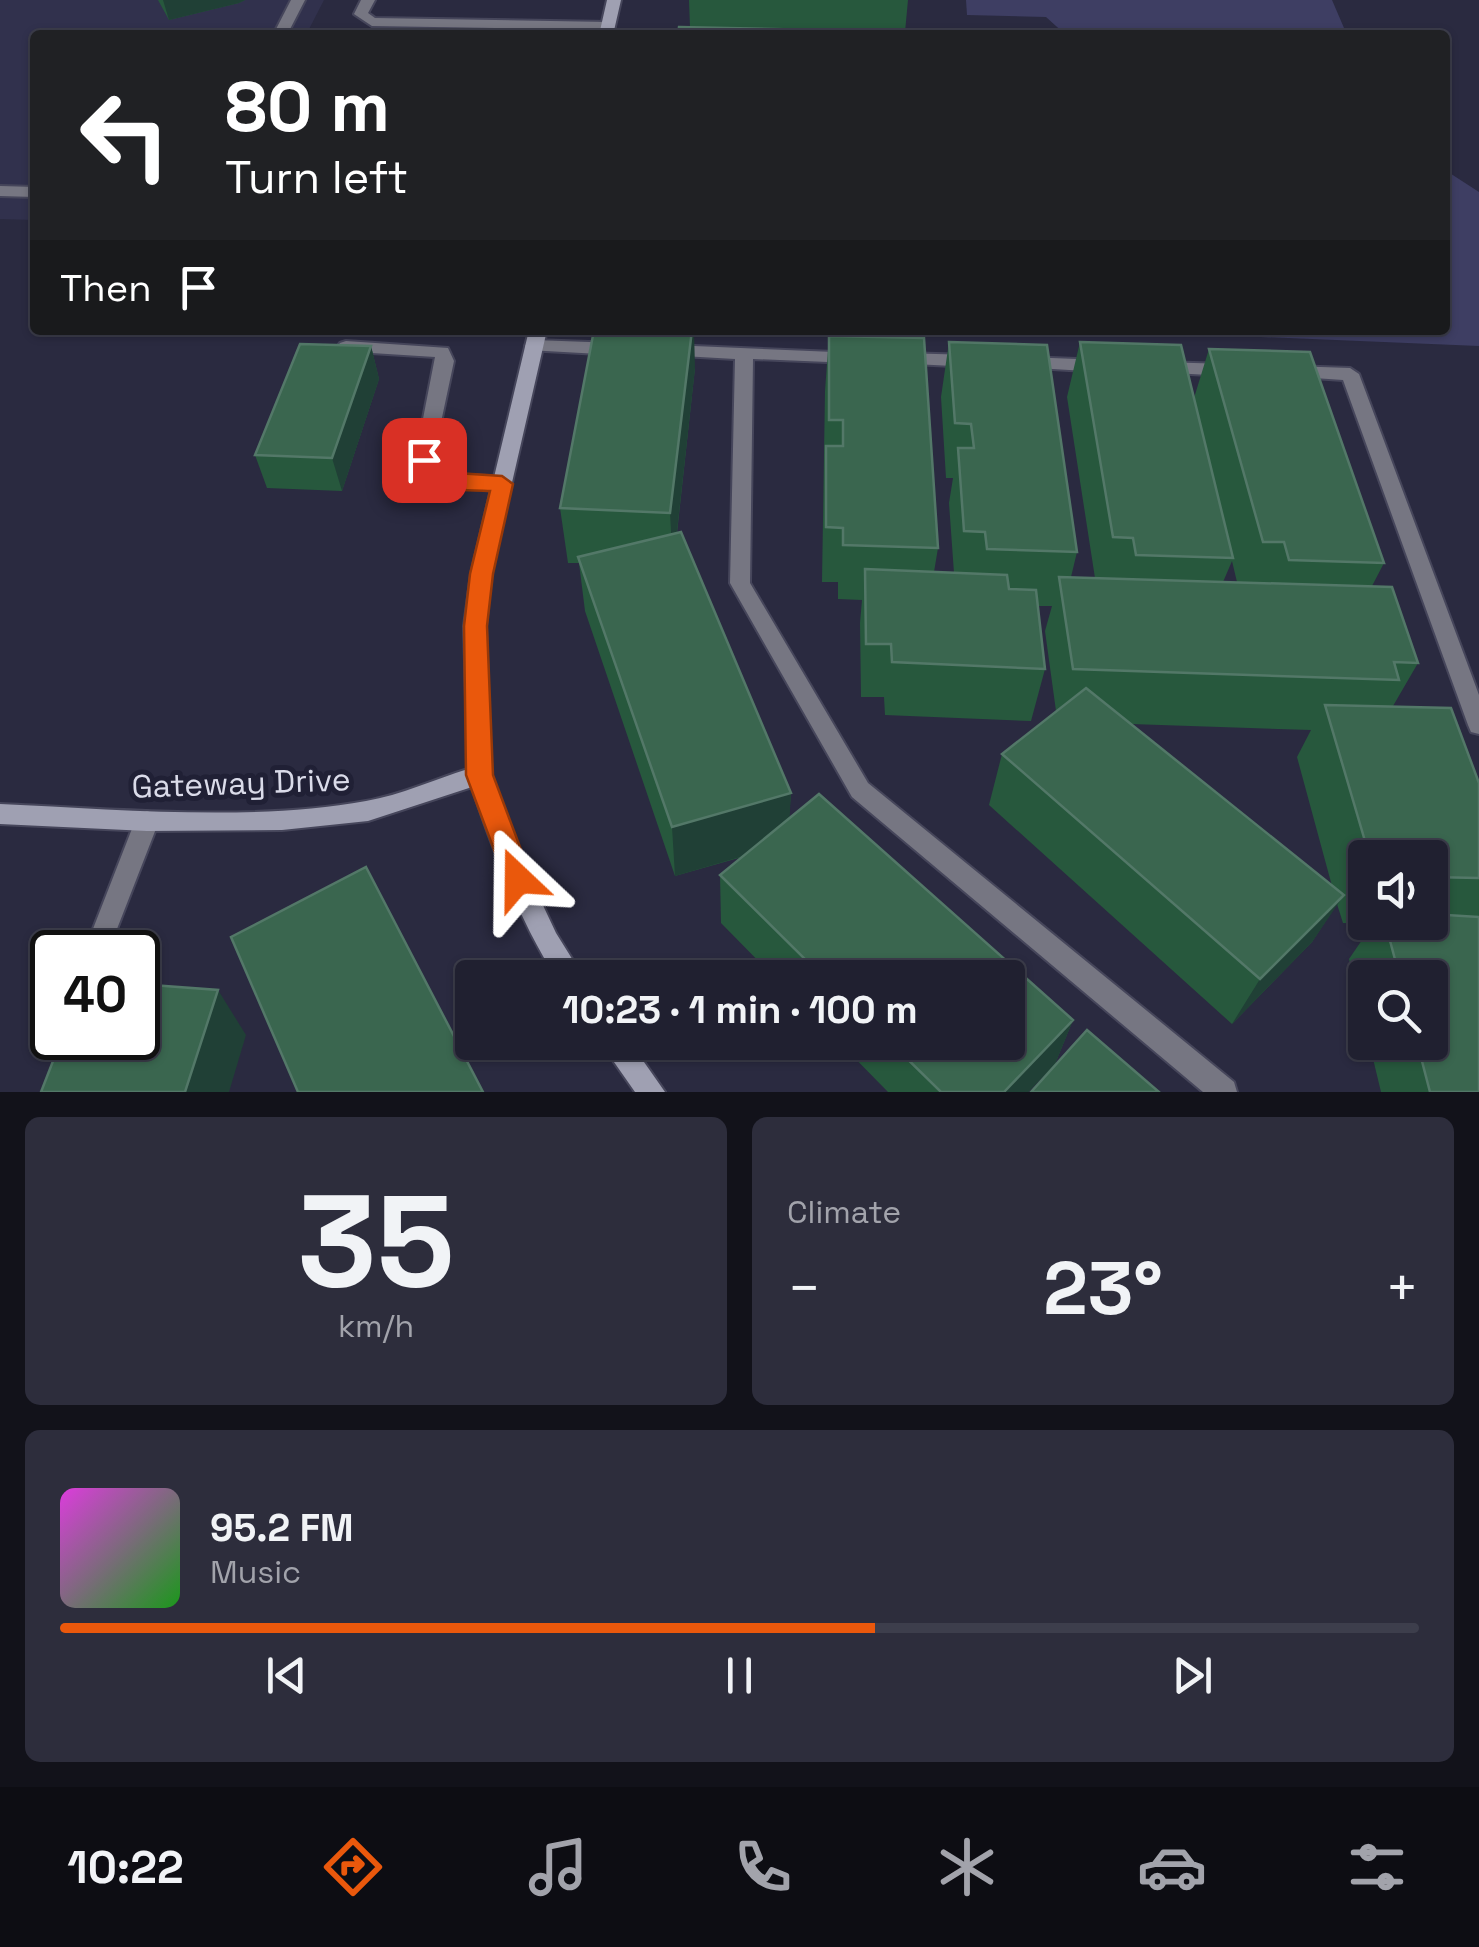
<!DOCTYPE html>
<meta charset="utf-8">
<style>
:root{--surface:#202030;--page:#2d2d3c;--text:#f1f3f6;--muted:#a2a3ab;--line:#3d3e4c;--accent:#ea580c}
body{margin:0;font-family:"Space Grotesk",sans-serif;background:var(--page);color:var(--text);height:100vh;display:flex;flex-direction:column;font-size:38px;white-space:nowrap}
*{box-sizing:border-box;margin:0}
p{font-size:32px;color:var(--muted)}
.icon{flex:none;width:55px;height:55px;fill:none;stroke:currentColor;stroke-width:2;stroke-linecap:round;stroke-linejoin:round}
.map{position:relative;height:1092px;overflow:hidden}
.panel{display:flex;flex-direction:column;gap:25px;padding:25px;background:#12121a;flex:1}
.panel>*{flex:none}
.top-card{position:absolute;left:30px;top:30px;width:1420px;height:305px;border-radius:10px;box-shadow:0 2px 8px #0004,0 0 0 2px var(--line);background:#202124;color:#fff;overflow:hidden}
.tools{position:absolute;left:1348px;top:840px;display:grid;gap:20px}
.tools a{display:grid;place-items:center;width:100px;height:100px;border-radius:10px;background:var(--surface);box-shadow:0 2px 8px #0004,0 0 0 2px var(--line);font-size:50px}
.speed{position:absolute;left:30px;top:930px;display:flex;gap:20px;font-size:50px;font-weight:700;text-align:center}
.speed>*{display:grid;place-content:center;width:130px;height:130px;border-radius:50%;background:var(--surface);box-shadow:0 2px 8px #0004,0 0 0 2px var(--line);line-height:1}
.speed .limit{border:5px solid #111;border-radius:15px;background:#fff;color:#111}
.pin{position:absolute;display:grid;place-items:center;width:85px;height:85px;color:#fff;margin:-42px;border-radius:20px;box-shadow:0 5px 15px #0006}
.me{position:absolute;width:110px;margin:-55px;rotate:337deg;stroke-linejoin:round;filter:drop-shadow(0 0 8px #0008)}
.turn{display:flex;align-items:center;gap:35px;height:210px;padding:0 30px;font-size:45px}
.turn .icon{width:130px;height:130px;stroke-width:2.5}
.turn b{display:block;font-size:70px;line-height:85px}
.then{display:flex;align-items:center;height:95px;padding:0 30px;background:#0003;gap:20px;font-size:38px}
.big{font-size:75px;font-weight:700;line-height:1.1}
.panel .widget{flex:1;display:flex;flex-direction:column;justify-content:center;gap:15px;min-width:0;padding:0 35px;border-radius:15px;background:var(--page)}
.panel .dial{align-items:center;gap:0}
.dial b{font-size:130px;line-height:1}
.song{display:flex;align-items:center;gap:30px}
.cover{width:120px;height:120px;border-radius:15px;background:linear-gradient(135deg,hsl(300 70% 55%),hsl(120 70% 35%))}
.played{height:10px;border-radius:5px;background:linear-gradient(90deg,var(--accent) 60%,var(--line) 60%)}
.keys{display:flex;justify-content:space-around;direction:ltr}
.heat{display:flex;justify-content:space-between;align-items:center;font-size:55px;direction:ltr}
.panel .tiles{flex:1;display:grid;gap:25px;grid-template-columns:1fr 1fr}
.widget:last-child{grid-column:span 2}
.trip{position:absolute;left:455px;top:960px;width:570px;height:100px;border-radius:10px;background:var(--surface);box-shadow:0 2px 8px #0004,0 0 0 2px var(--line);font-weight:700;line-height:100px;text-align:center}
.tabs{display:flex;height:160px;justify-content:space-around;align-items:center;background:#0d0d13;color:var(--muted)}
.tabs .icon{width:70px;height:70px}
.tabs .selected{color:var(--accent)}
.tabs b{font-size:45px;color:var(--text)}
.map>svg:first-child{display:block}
.built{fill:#31314d}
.green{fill:#3e3e63}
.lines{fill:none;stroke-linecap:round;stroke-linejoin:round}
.lane-casing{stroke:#46465b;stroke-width:4}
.secondary-casing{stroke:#46465b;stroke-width:4}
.lane{fill:#767682;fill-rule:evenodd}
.secondary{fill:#9fa0b2;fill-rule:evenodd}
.wall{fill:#27583d;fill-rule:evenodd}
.shaded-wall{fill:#204036}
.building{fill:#3a664f;stroke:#537868;stroke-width:2.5}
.route{fill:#ea580c;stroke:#983908;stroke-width:2.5}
.labels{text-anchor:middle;stroke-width:10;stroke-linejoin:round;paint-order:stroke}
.street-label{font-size:32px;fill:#dadbe9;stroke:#202035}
</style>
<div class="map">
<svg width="1479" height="1092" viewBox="0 0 1479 1092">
<rect width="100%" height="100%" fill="#2a2a40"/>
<!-- built -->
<path class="built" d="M 0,0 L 324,0 L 306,35 L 35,35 L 35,220 L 0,219 Z"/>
<!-- green -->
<path class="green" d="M 966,0 L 1332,0 L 1347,35 L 1066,35 L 1046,17 L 967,15 Z
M 1445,170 L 1479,192 L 1479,346 L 1214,335 L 1213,330 L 1445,330 Z"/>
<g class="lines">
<defs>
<path id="lane" d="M 291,0 L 305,0 L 287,35 L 273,35 Z
M 361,0 L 375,0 L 368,13 L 375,18 L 608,22 L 615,26 L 608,30 L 372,26 L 354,14 Z
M 0,186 L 35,187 L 35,197 L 0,196 Z
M 534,340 L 617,343 L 626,349 L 617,355 L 528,350 L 525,346 L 528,342 Z
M 346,341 L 448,348 L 454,361 L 433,460 L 435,468 L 441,473 L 502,477 L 509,479 L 512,484 L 509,489 L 436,486 L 419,476 L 415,460 L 435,357 L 340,351 L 337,347 L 340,343 Z
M 671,345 L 858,353 L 861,357 L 858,361 L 852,363 L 753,359 L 750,583 L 868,783 L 1234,1082 L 1237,1092 L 1203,1092 L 852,797 L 730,583 L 735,359 L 665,355 L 662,351 L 665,347 Z
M 901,353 L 972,355 L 981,361 L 972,367 L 895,363 L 892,359 Z
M 1026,357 L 1102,360 L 1111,366 L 1102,372 L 1020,367 L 1017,363 Z
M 1161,362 L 1227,364 L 1236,370 L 1227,376 L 1155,372 L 1152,368 L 1155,364 Z
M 1291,366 L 1350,368 L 1359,374 L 1479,695 L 1479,734 L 1471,732 L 1468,725 L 1343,380 L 1285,376 L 1282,372 L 1285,368 Z
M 147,811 L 155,814 L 159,821 L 108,952 L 84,952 L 135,821 L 139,814 Z"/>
<path id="secondary" d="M 607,0 L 621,0 L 613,35 L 599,35 Z
M 529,330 L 547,330 L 491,574 L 486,626 L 491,775 L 516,848 L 556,933 L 584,978 L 556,978 C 519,919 494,853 472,787 L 368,821 L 282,830 L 147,831 L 0,824 L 0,804 C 115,809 253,822 366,801 C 401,795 435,779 468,769 L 464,626 L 471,574 Z
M 600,1042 L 630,1042 L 665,1092 L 635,1092 Z"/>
</defs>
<!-- lane casing -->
<use href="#lane" class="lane-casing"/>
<!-- secondary casing -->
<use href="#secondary" class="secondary-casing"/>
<!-- lane -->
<use href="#lane" class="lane"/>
<!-- secondary -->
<use href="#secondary" class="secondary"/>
</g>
<!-- wall -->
<path class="wall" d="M 158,0 L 245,0 L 239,3 L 169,20 Z
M 689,0 L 908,0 L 905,32 L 690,27 Z
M 829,336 L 938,548 L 934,572 L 954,573 L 949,503 L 953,478 L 946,478 L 941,397 L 949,342 L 1077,552 L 1071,577 L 1095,578 L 1067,397 L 1080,342 L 1194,398 L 1209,349 L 1384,563 L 1372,586 L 1418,663 L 1393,706 L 1479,783 L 1479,1092 L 1381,1092 L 1369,1042 L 1430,1042 L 1430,978 L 1365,978 L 1365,1027 L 1349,959 L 1373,924 L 1343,923 L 1337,904 L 1312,942 L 1232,1024 L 989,805 L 1002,754 L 1056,711 L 1045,631 L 1052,606 L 1038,606 L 1045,669 L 1031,721 L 885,715 L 884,697 L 861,697 L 860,623 L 862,600 L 838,599 L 838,582 L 822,582 L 825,391 ZM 1232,561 L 1237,582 L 1223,582 ZM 1131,724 L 1311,730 L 1297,757 L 1332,886 ZM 1365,858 L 1430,858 L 1430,922 L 1365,922 Z
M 371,346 L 379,379 L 342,491 L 267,488 L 255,455 Z
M 695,368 L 677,533 L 791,793 L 789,818 L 1073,1020 L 1055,1064 L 1028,1092 L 888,1092 L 839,1042 L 1008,1042 L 1008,978 L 775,978 L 721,923 L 720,875 L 742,857 L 675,876 L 585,611 L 579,563 L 568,563 L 560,508 Z"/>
<!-- shaded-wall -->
<path class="shaded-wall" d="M 163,0 L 245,0 L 239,3 L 169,20 Z
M 692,330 L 694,330 L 695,368 L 673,567 L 670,513 Z
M 371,346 L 379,379 L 342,491 L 332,458 Z
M 791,793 L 788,843 L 675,876 L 672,827 Z
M 1344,895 L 1312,942 L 1232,1024 L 1260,979 Z
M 218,990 L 246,1035 L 229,1092 L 185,1092 Z
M 1073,1020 L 1055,1064 L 1028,1092 L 1004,1092 Z"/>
<!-- building -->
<path class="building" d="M 679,27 L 906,32 L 906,35 L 678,35 Z
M 594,330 L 692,330 L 670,513 L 560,508 Z
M 829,336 L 924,338 L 938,548 L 843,545 L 843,528 L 826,527 L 826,446 L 843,446 L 843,420 L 829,420 Z
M 949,342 L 1047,345 L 1077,552 L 987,549 L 985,532 L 964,531 L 958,448 L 974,448 L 971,424 L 955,423 Z
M 1080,342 L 1181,345 L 1233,558 L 1136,555 L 1133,538 L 1113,537 Z
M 300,344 L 371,346 L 332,458 L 255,455 Z
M 1209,349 L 1310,352 L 1384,563 L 1289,560 L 1284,542 L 1263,542 Z
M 681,532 L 791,793 L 672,827 L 578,557 Z
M 865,569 L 1007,575 L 1009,589 L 1036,590 L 1045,669 L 892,662 L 891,644 L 866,644 Z
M 1059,577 L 1392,587 L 1418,663 L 1394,662 L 1399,680 L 1073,669 Z
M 1086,688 L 1344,895 L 1260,979 L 1002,754 Z
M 1325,705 L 1451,708 L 1479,783 L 1479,878 L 1430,877 L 1430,858 L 1370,858 Z
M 819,794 L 1073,1020 L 1004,1092 L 941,1092 L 890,1042 L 1008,1042 L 1008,978 L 824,978 L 720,875 Z
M 366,867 L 483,1092 L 298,1092 L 231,937 Z
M 1430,914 L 1479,917 L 1479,1092 L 1430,1092 L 1417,1042 L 1430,1042 L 1430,978 L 1400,978 L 1385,922 L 1430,922 Z
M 138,984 L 218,990 L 185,1092 L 41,1092 L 62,1038 L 138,1038 Z
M 1087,1030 L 1159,1092 L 1031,1092 Z"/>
<!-- route -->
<path class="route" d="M 424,452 L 432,454 L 441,472 L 502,476 L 513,484 L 493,574 L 487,626 L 493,775 L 532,879 L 528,888 L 518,891 L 509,888 L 505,879 L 466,775 L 464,626 L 470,574 L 490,491 C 461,489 418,495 413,460 Z"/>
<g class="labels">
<!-- street labels -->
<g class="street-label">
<text transform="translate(241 783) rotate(-2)" y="11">Gateway Drive</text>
</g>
</g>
</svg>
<div class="tools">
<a><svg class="icon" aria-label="sound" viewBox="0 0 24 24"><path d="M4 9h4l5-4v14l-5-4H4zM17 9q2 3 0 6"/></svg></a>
<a><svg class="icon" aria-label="search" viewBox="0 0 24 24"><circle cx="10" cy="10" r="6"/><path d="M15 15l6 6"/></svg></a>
</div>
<div class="speed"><div class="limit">40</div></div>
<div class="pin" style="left:424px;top:460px;background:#d93025"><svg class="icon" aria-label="arrive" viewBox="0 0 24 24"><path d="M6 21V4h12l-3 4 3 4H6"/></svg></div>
<svg class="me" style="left:518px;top:879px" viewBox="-20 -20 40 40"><path d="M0-17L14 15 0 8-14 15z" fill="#ea580c" stroke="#fff" stroke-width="4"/></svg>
<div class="trip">10:23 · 1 min · 100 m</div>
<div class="top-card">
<div class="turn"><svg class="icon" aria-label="left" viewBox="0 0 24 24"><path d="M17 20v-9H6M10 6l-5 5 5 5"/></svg><div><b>80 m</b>Turn left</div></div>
<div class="then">Then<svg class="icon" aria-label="arrive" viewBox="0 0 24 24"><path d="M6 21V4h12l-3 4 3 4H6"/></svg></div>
</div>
</div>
<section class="panel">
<div class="tiles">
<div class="widget dial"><b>35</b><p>km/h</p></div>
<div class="widget"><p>Climate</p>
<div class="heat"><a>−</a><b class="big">23°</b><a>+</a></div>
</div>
<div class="widget">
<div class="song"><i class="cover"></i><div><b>95.2 FM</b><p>Music</p></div></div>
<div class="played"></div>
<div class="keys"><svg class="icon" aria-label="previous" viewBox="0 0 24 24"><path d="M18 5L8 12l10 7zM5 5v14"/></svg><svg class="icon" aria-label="pause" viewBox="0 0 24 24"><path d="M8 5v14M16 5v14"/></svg><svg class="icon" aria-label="next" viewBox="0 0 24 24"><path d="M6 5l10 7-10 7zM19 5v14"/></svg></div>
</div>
</div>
</section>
<nav class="tabs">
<b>10:22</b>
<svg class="icon selected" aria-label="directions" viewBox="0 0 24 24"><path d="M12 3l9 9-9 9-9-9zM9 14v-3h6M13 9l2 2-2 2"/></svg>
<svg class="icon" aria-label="music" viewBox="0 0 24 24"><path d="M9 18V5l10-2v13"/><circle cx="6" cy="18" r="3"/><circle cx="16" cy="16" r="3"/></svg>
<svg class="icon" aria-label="phone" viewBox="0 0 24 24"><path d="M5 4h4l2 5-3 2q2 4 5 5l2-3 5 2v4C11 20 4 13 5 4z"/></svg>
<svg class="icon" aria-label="climate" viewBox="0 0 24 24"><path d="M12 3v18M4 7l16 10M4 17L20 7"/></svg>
<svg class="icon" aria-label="car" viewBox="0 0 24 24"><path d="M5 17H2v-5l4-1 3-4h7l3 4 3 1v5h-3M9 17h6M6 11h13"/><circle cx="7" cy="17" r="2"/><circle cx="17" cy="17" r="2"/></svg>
<svg class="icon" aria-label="filters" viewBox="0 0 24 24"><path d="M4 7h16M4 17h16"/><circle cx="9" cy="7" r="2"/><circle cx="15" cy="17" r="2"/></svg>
</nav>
